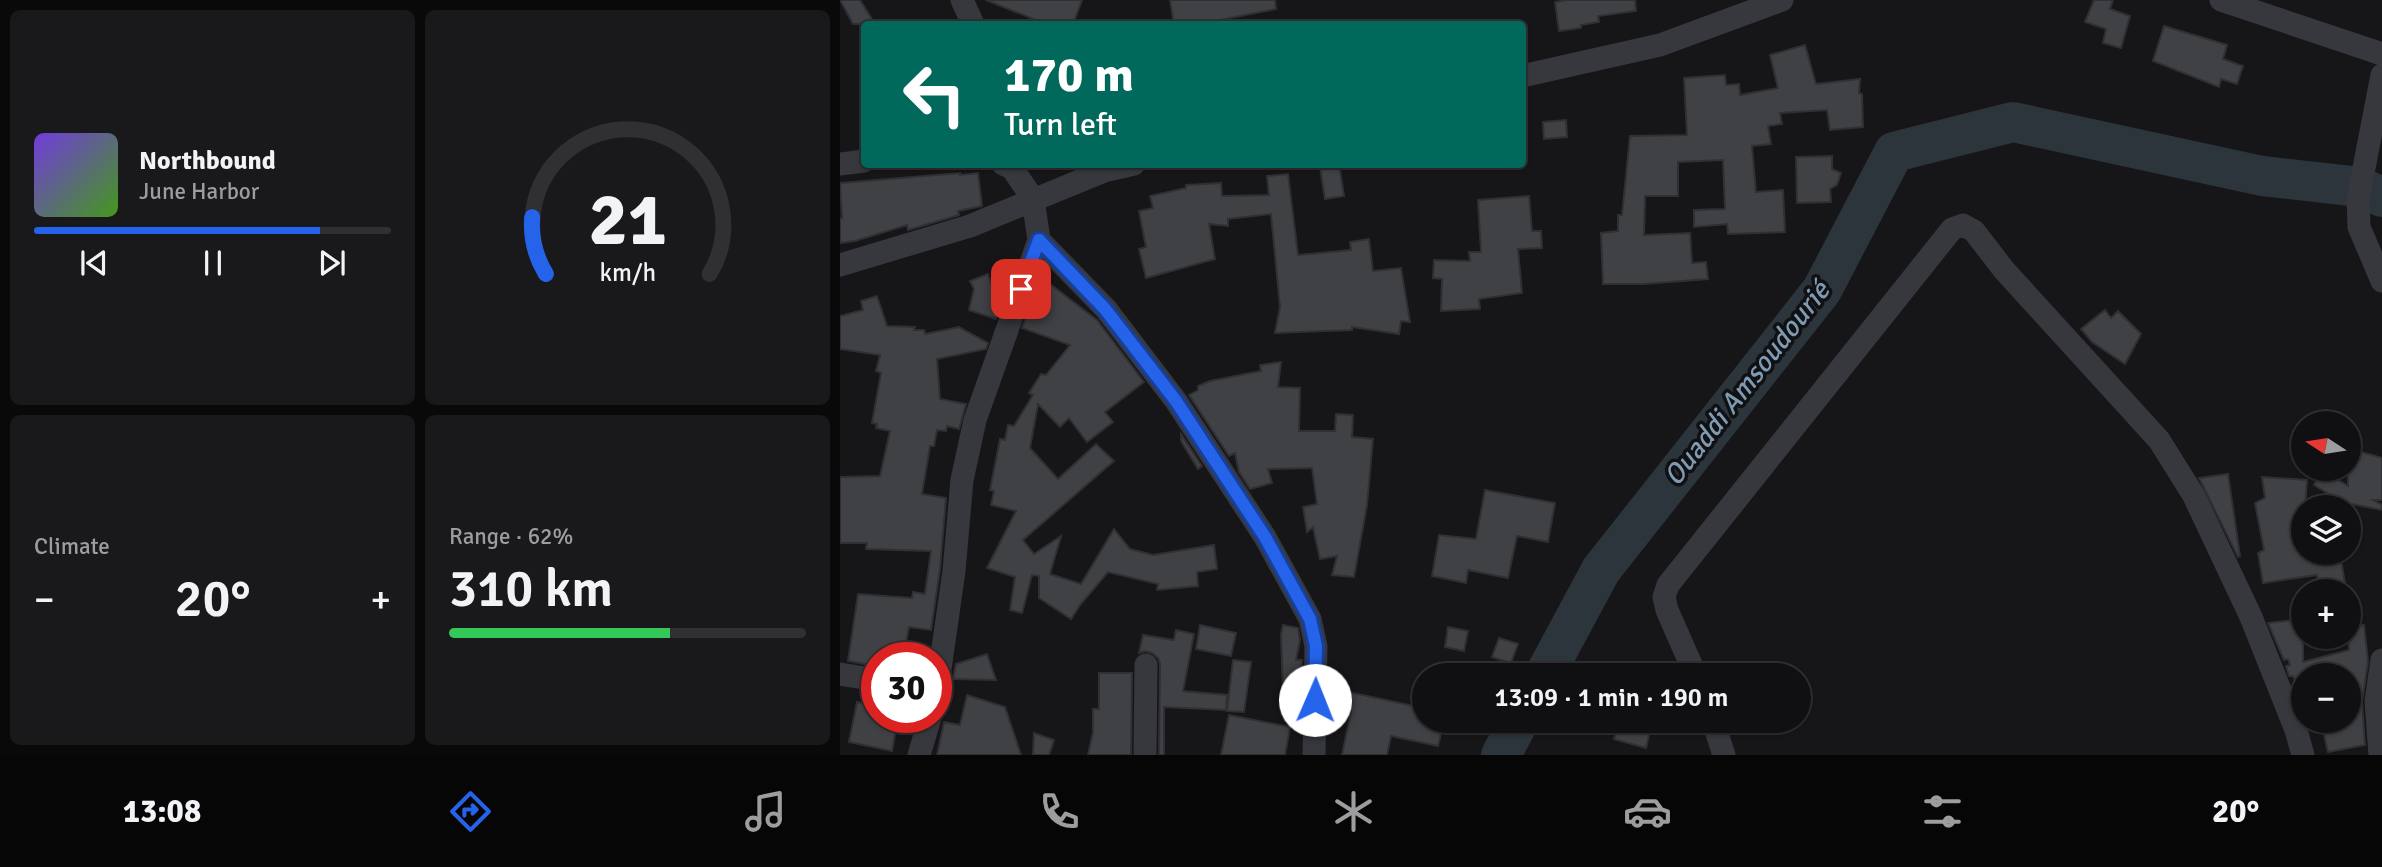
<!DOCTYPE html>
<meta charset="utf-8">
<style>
:root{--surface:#101012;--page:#19191b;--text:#f1f3f6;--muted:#9c9d9f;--line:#303032;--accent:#2563eb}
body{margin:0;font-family:Signika,sans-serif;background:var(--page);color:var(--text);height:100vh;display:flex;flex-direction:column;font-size:26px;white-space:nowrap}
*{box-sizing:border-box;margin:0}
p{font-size:23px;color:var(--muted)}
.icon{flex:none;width:38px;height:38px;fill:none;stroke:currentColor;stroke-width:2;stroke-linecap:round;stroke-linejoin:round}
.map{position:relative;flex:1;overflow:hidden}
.sheet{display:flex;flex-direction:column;gap:10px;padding:10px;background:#09090a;width:840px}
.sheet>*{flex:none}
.hud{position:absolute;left:21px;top:21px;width:665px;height:147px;border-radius:7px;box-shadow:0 2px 5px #0004,0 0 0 2px var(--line);background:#00695c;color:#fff;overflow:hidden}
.needle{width:46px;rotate:282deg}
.buttons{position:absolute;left:1451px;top:411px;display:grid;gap:14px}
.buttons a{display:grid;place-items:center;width:70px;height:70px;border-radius:50%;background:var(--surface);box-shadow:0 2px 5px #0004,0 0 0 2px var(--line);font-size:35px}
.speed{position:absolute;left:21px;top:642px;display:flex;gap:14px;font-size:35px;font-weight:700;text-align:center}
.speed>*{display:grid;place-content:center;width:91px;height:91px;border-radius:50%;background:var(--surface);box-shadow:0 2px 5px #0004,0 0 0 2px var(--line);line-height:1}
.speed .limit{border:10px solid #d22;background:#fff;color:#111}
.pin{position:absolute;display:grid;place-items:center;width:60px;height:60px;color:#fff;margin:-30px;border-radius:14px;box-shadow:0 4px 10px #0006}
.me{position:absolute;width:77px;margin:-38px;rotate:1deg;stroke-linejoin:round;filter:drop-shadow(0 0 5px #0008)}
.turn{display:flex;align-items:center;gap:24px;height:147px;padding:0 28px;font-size:32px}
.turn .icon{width:91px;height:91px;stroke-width:2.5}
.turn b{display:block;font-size:49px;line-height:60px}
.big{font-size:52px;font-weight:600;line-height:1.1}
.sheet .widget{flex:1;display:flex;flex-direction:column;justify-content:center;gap:10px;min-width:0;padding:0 24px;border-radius:10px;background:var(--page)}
.sheet .dial{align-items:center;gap:0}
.dial svg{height:182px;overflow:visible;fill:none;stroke:var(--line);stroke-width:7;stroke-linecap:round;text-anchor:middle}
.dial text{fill:var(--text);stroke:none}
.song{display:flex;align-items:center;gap:21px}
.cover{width:84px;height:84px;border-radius:10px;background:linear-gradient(135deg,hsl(260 70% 55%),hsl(100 70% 35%))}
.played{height:7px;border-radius:4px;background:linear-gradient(90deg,var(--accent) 80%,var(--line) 80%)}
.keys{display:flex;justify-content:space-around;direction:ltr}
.heat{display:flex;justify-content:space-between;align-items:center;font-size:38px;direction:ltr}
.charge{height:10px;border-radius:5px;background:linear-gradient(90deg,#34c759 62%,var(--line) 0)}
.sheet .tiles{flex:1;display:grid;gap:10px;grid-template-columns:repeat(2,1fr)}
.trip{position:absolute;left:572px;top:663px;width:399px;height:70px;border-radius:35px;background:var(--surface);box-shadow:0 2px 5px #0004,0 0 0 2px var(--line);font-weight:600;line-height:70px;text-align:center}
.tab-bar{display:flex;height:112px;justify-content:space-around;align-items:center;background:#060607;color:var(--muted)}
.tab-bar .icon{width:49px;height:49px}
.tab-bar .active{color:var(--accent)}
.tab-bar b{font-size:32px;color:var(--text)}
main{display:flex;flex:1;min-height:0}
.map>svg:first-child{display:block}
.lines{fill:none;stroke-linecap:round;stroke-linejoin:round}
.river{stroke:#2c353c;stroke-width:40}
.building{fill:#404145;stroke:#303034;stroke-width:2}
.minor{stroke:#37383d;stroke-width:23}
.route-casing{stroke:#184099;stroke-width:18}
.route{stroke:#2563eb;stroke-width:12}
.labels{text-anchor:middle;stroke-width:7;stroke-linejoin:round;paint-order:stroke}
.water-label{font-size:28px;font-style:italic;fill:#7f9bb3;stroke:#111113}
</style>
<main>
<section class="sheet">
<div class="tiles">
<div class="widget">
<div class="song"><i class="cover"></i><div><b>Northbound</b><p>June Harbor</p></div></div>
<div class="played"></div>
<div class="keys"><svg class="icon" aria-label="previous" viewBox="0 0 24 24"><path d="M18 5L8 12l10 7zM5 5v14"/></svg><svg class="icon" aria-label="pause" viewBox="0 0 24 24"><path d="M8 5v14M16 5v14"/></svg><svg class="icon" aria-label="next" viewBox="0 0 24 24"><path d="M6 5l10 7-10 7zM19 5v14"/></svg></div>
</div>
<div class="widget dial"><svg viewBox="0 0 100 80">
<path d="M14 69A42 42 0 1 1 86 69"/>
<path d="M14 69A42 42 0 0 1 8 44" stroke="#2563eb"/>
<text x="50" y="56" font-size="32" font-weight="700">21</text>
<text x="50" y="72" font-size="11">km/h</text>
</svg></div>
<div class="widget"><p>Climate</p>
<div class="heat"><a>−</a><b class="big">20°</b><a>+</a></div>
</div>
<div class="widget"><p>Range · 62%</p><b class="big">310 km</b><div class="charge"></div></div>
</div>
</section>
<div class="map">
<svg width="1542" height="755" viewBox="0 0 1542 755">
<rect width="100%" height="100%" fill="#161618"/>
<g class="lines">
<!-- river -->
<path class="river" d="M 704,676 L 761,570 L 982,290 L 1054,152 L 1173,122 L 1422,176 L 1520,187 L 1542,197
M 661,755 L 679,721"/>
</g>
<!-- building -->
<path class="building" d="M 0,0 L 20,0 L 35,24 L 13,24 Z
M 146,0 L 242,0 L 233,24 L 206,24 Z
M 330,0 L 435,0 L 436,9 L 364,23 L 364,24 L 334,24 Z
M 727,0 L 795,0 L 796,11 L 758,16 L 759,22 L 741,25 L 741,28 L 719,31 L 715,2 Z
M 1254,0 L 1273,0 L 1270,9 L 1290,16 L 1281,48 L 1263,43 L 1266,29 L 1245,22 Z
M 1324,26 L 1387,45 L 1383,59 L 1403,66 L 1397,84 L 1381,79 L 1379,87 L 1313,61 Z
M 965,45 L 976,84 L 1020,79 L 1019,93 L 1022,94 L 1023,127 L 990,130 L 987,110 L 940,113 L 942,124 L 928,126 L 931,144 L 912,146 L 916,192 L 943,190 L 945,232 L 888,234 L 887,224 L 854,227 L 854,210 L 885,209 L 883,160 L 838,162 L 838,196 L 805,196 L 804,235 L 850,233 L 852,263 L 866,262 L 868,279 L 803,284 L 763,284 L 761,233 L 778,231 L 778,215 L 782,215 L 790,136 L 847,135 L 844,78 L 885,75 L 886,85 L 899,84 L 900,95 L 938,88 L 930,55 Z
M 726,120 L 727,137 L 704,139 L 703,122 Z
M 992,156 L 992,169 L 1001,173 L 997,185 L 990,189 L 991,202 L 957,203 L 956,157 Z
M 499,164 L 504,196 L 485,199 L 480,167 Z
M 120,173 L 120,175 L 138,173 L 142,206 L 118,211 L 119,215 L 68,230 L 67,225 L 15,241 L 0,243 L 0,218 L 2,218 L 0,183 Z
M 448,174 L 458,255 L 511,250 L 510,242 L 529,239 L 533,271 L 561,268 L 570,322 L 561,321 L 559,334 L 512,327 L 512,330 L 435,333 L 440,307 L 431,214 L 388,219 L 388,226 L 369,224 L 375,259 L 306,278 L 299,249 L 306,247 L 299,211 L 313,208 L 310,196 L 346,188 L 346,185 L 381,183 L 382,196 L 429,195 L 427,176 Z
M 689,196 L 692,231 L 701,231 L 702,248 L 678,249 L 682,293 L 639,299 L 640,309 L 601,311 L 602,279 L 593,278 L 594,260 L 630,261 L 629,252 L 641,252 L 638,200 Z
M 148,274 L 160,308 L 156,319 L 129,310 L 134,289 L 130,281 Z
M 205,280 L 257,320 L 304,382 L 265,412 L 273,422 L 247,442 L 229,418 L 220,427 L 198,404 L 190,448 L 218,479 L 256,444 L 274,461 L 183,540 L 194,554 L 221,536 L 210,574 L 241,584 L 274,529 L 290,549 L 313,555 L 374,545 L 377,569 L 357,572 L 358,586 L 317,590 L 318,584 L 268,572 L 240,605 L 231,619 L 199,598 L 199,576 L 192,575 L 182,613 L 170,610 L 175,577 L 147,568 L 176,511 L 151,505 L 154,491 L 150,490 L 160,439 L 165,440 L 168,425 L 174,426 L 193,395 L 189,393 L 201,374 L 206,375 L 230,345 L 182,328 L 199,283 L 203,284 Z
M 37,296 L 47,326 L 75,327 L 74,330 L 84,330 L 85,334 L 119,327 L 148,343 L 146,349 L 97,359 L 100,399 L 126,404 L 119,429 L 107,426 L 106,431 L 97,430 L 94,446 L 90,446 L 82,494 L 106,498 L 100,569 L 91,630 L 69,627 L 63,658 L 32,658 L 31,665 L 8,661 L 18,594 L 72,598 L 73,592 L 85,594 L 91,551 L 26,549 L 27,543 L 0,543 L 0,477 L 40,476 L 50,431 L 36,428 L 37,424 L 32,423 L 41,373 L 36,371 L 40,355 L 0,349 L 0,316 L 23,310 L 21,301 Z
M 1265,310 L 1271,318 L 1278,311 L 1301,334 L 1285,364 L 1252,342 L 1241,329 Z
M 441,362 L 438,387 L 460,388 L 459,431 L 495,431 L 496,414 L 513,415 L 512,437 L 533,439 L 527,505 L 514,577 L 492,575 L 497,556 L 480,559 L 473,527 L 467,532 L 463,507 L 477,504 L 472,468 L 428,469 L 432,483 L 410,489 L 399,472 L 395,453 L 389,456 L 349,395 L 358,390 L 358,386 L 370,381 L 421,371 L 420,365 Z
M 341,434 L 362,466 L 358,469 L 341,441 Z
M 1508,448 L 1542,458 L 1542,500 L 1533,500 L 1542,505 L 1542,510 L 1502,502 L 1474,485 L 1482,470 L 1508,486 Z
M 1388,474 L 1400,556 L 1398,557 L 1359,478 Z
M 1422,477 L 1467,480 L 1465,508 L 1463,508 L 1463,553 L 1500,553 L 1505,584 L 1479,587 L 1477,575 L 1423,583 L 1418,553 L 1424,550 L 1415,503 L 1425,498 Z
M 645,490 L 715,503 L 708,542 L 677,536 L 668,578 L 628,570 L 626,583 L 592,576 L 599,535 L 636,539 Z
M 1463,619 L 1463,662 L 1509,650 L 1508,626 L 1524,625 L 1528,662 L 1522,702 L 1525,745 L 1488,752 L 1481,721 L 1508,721 L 1508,676 L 1463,676 L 1463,694 L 1460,695 L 1453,676 L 1449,676 L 1446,666 L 1450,665 L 1448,659 L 1444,660 L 1428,623 Z
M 360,625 L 396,633 L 391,656 L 356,649 Z
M 443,625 L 458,628 L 460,640 L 456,660 L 462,660 L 461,691 L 443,692 L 441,634 Z
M 608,627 L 628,631 L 624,651 L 605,647 Z
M 336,630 L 354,634 L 343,691 L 387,695 L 386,710 L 324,707 L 324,755 L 319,755 L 320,664 L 318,658 L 312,653 L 305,651 L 299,653 L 303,635 L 334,640 Z
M 659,638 L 678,644 L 671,663 L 652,657 Z
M 147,654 L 156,680 L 113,679 L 116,664 Z
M 393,660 L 411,662 L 404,712 L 387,711 Z
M 259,673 L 292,673 L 291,755 L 248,755 L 253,732 L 253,709 L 259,709 Z
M 490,688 L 583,708 L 580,721 L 604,721 L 598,746 L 551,736 L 547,755 L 502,755 L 511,712 L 490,712 Z
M 127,695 L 165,707 L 181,755 L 97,755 L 104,722 L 120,725 Z
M 17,702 L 37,706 L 37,718 L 58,718 L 52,751 L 9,742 Z
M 389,715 L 450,727 L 445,755 L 381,755 Z
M 779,721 L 812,723 L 806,748 L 774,739 Z
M 194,733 L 214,740 L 209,755 L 193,755 Z"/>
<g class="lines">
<!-- minor -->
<path class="minor" d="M 122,0 L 133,24
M 1381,0 L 1542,54
M 1542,75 L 1518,199 L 1519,227 L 1542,281
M 682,76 L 820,45 L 942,0
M 0,164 L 24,161
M 199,240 L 266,309 L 336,401 L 425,537 L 470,619 L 476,646 L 474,755
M 0,265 L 130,226 L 264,171 L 294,164
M 0,674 L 37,680
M 856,676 L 827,610 L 824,597 L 828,585 L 1112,229 L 1123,225 L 1134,231 L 1164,270 L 1319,440 L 1354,496 L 1411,617 L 1456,730 L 1463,755
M 96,697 L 114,571 L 122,480 L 135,420 L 199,240 L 193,199 L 172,168 L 163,164
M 873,721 L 884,755
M 79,755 L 90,718
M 305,755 L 306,665
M 1540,755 L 1536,701 L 1542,660"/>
</g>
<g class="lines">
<defs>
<path id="route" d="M 181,289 L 199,240 L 265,309 L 336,401 L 425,537 L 470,619 L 476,646 L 475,700"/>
</defs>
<!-- route casing -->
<use href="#route" class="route-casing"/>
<!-- route -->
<use href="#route" class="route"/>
</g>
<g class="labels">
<!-- water labels -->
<g class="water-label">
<text transform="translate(906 383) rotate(-52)" y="10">Ouaddi Amsoudourié</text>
</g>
</g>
</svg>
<div class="buttons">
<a><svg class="needle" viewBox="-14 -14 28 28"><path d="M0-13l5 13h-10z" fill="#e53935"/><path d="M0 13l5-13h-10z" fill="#9c9d9f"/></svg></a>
<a><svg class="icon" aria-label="layers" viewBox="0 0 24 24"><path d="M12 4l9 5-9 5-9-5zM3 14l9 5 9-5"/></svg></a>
<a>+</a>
<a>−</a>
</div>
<div class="speed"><div class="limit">30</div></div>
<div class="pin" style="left:181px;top:289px;background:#d93025"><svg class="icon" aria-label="arrive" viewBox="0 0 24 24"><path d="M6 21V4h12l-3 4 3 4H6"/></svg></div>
<svg class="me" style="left:475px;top:700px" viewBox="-20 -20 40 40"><circle r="19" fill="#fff"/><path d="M0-13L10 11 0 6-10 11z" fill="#2563eb"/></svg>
<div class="trip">13:09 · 1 min · 190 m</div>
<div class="hud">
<div class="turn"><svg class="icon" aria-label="left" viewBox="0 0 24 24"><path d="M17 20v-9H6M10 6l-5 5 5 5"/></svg><div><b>170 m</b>Turn left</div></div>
</div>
</div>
</main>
<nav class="tab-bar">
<b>13:08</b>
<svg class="icon active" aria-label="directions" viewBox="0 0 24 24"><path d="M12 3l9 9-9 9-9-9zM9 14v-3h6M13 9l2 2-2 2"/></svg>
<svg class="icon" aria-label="music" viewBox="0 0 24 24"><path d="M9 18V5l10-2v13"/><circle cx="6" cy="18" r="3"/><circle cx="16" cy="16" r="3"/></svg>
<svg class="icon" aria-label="phone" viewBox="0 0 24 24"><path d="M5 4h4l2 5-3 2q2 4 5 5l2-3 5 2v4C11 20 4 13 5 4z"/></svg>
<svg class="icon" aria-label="climate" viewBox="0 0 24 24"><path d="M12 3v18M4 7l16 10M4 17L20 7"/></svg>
<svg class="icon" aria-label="car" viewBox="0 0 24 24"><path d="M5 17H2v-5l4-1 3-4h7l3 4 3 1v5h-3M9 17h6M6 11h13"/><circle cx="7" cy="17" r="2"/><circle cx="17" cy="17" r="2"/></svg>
<svg class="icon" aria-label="filters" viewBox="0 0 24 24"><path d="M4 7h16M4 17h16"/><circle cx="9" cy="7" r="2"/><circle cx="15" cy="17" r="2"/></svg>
<b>20°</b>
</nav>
